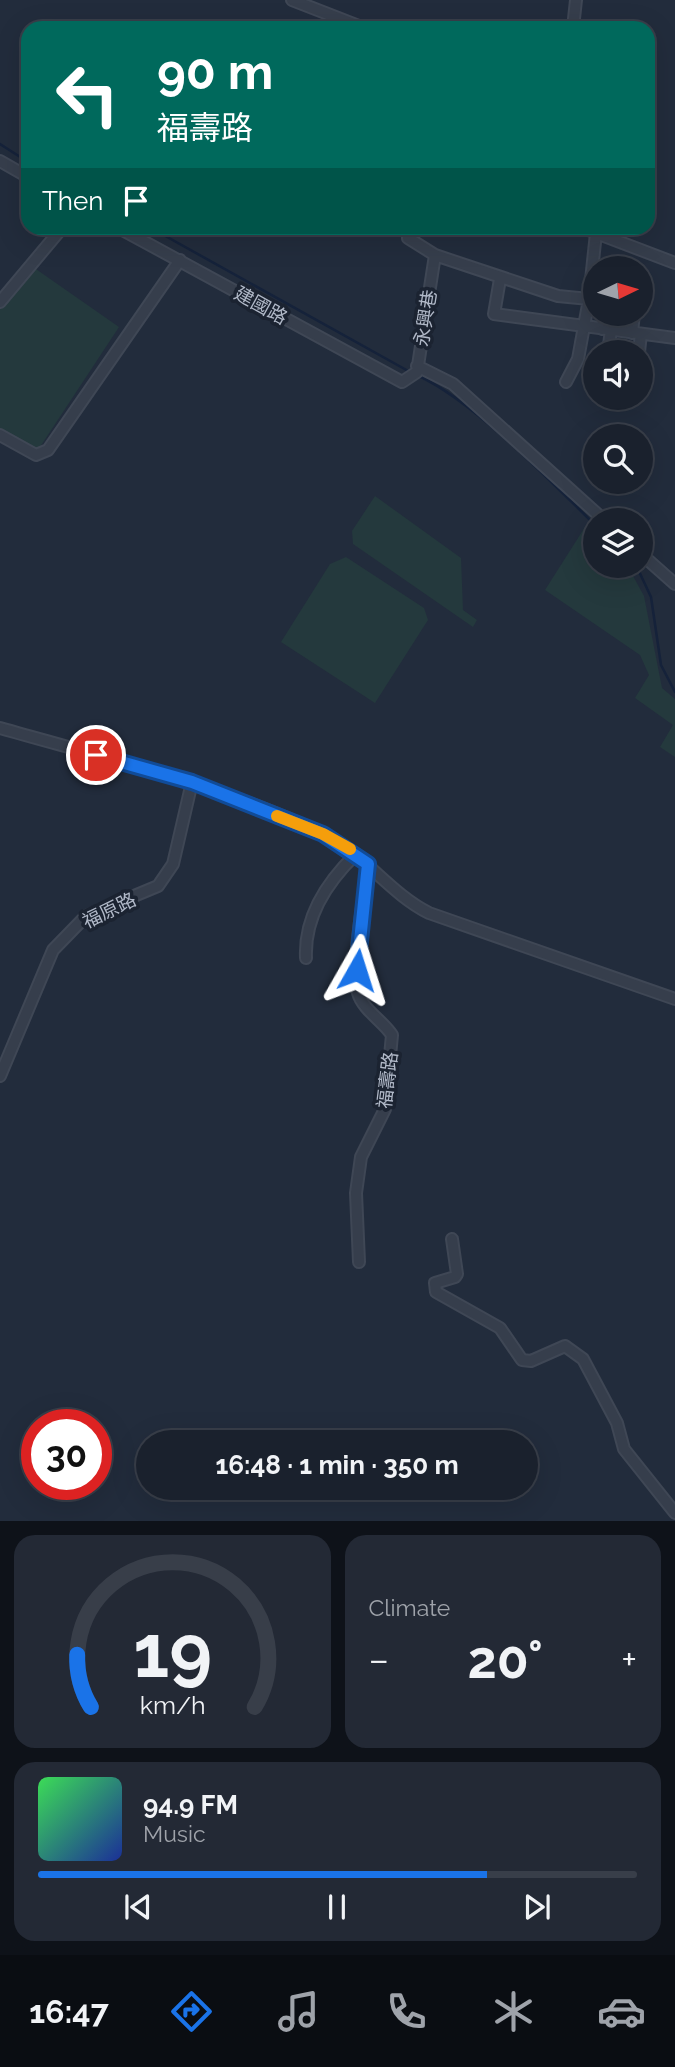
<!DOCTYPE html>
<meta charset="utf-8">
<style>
:root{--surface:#1a212d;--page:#232935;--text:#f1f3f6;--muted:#9fa3aa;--line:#383e49;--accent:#1a73e8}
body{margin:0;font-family:Raleway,"Noto Sans TC",sans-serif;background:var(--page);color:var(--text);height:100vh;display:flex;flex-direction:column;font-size:26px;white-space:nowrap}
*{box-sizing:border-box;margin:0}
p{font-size:23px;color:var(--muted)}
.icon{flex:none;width:38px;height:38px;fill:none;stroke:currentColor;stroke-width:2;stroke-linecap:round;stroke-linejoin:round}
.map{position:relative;height:1521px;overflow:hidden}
.sheet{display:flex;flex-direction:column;gap:14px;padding:14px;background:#0e1219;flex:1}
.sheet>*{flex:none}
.hud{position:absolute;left:21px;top:21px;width:634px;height:214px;border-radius:21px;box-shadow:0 7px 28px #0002,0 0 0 2px var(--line);background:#00695c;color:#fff;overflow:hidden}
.needle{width:46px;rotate:85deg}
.controls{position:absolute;left:583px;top:256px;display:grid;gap:14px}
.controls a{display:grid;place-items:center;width:70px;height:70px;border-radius:50%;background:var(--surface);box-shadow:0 7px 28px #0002,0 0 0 2px var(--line);font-size:35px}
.speed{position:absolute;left:21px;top:1409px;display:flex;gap:14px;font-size:35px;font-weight:700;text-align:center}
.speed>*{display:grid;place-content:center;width:91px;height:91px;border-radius:50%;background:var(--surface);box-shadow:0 7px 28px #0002,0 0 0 2px var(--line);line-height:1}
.speed .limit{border:10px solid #d22;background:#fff;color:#111}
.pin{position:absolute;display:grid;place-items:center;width:60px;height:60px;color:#fff;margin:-30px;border:4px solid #fff;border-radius:50%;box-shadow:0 2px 7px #0007}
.me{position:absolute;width:77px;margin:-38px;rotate:6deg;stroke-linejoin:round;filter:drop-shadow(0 0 5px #0008)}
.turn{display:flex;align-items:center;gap:24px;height:147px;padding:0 21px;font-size:32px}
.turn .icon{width:91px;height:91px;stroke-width:2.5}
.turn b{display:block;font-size:49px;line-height:60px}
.then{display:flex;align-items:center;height:66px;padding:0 21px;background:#0003;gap:14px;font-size:26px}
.big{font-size:52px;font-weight:700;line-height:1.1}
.sheet .card{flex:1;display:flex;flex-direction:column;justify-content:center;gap:10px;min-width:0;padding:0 24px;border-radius:21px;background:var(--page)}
.sheet .dial{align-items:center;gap:0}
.dial svg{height:182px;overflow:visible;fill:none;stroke:var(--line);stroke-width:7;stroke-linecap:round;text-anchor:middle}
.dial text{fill:var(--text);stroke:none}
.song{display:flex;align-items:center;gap:21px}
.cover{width:84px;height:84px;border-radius:10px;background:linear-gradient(135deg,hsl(130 70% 55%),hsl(230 70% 35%))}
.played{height:7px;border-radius:4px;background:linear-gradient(90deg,var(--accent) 75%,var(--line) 75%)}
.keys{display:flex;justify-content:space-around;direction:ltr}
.heat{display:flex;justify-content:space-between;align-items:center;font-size:38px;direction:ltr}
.sheet .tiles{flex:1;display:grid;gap:14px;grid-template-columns:1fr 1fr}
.card:last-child{grid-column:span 2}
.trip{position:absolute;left:136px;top:1430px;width:402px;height:70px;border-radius:35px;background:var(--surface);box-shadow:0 7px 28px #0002,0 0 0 2px var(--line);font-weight:700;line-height:70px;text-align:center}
.menu{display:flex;height:112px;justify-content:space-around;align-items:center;background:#0a0d12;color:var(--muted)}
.menu .icon{width:49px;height:49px}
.menu .active{color:var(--accent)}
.menu b{font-size:32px;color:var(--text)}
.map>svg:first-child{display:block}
.green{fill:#24393d}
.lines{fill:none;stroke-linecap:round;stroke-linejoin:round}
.stream{stroke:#15223a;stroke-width:2.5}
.minor-casing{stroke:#3f4755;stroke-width:14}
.minor{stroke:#363e4c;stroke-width:10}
.route-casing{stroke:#114b97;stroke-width:18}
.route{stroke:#1a73e8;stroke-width:12}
.slow{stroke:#f59e0b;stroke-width:12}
.labels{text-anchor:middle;stroke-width:7;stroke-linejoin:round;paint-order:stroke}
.street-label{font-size:19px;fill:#b1b9c8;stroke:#1b2331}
</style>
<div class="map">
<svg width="675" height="1521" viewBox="0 0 675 1521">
<rect width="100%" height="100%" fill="#222c3c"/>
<!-- green -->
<path class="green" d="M 33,267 L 119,327 L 40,447 L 30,449 L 0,431 L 0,308 Z
M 375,496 L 461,558 L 463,610 L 477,620 L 473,627 L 353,544 L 352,531 Z
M 585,527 L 595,536 L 595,565 L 627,565 L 644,596 L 662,688 L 675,699 L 675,757 L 660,747 L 673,725 L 635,698 L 649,675 L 640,655 L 545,590 Z
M 346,557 L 424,608 L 428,620 L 375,703 L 281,642 L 330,564 Z"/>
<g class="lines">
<!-- stream -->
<path class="stream" d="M 0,144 L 28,162
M 151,228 L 410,372
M 419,376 C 476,403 549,480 595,525
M 636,565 L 651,597 L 661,665 L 675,692"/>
<defs>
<path id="minor" d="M 292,0 L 364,28
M 573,28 L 576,0
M 0,161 L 28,177
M 119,228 L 402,382 L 417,372 L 435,255 L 558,296 L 589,299 L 596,233
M 410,228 L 408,238 L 435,255
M 583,228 L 675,263
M 500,279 L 494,314 L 675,338
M 0,302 L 62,228
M 602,329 L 604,313
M 632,333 L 634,313
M 608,352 L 611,330
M 639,352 L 641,334
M 417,366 L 453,384 L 604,520
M 566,382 L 578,359 L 589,299
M 0,435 L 36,455 L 48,450 L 180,260
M 640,553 L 675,584
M 0,728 C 109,759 220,785 323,834 C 364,853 389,893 429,913 L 675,999
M 306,958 C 304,916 327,882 356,854
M 0,1076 L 53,950 L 86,916 L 158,886 L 173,864 L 192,782
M 452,1239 L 457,1274 L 455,1277 L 435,1283 L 436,1292 L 500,1328 L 522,1360 L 531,1361 L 565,1346 L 583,1359 L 617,1423 L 624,1449 L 675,1513
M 359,1262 L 356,1193 L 361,1157 L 385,1109 L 392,1035 C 383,1021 363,1010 358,993 C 350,966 365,895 368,864"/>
</defs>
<!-- minor casing -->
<use href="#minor" class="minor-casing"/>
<!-- minor -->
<use href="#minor" class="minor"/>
</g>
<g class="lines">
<defs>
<path id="route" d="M 96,755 L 192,782 L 323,834 L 368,864 L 357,970"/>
</defs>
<!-- route casing -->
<use href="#route" class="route-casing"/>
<!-- route -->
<use href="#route" class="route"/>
<!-- slow -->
<path class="slow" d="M 277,816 L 323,834 L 350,849"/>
</g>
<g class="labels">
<!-- street labels -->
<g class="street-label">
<text transform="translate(261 305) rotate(29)" y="7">建國路</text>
<text transform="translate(425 318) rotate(-81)" y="7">永興巷</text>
<text transform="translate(109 910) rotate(-26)" y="7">福原路</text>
<text transform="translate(387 1080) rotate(-83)" y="7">福壽路</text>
</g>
</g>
</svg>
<div class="controls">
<a><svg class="needle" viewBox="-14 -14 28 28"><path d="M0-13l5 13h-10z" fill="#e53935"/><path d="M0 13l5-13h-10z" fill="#9fa3aa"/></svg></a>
<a><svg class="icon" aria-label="sound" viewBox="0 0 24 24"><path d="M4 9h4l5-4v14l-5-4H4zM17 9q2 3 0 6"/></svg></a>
<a><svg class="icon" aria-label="search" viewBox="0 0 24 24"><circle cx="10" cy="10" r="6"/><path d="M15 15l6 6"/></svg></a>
<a><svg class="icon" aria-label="layers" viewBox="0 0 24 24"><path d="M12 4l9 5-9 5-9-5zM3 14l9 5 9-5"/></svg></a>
</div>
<div class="speed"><div class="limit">30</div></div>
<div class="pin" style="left:96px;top:755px;background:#d93025"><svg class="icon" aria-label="arrive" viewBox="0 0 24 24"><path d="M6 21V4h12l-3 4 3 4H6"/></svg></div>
<svg class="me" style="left:357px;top:970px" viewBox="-20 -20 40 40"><path d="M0-17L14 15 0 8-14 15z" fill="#1a73e8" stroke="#fff" stroke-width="4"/></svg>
<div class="trip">16:48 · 1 min · 350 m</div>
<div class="hud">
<div class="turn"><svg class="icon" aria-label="left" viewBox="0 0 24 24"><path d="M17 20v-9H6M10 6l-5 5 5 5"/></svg><div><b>90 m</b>福壽路</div></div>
<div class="then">Then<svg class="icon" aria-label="arrive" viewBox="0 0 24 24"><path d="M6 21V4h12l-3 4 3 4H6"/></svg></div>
</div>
</div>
<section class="sheet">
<div class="tiles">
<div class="card dial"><svg viewBox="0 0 100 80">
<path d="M14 69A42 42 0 1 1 86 69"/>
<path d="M14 69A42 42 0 0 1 8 46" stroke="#1a73e8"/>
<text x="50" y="56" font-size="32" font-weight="700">19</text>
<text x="50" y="72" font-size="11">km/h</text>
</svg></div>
<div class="card"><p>Climate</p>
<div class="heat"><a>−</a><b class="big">20°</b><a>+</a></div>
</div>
<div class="card">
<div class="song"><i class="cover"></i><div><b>94.9 FM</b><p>Music</p></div></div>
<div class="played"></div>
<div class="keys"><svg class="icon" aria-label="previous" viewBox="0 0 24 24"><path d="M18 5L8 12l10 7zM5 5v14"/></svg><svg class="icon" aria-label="pause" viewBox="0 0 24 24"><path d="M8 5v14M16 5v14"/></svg><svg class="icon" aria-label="next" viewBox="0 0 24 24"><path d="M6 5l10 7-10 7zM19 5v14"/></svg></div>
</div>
</div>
</section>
<nav class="menu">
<b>16:47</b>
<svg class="icon active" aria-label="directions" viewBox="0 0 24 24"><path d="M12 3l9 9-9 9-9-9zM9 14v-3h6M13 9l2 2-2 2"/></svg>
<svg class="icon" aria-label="music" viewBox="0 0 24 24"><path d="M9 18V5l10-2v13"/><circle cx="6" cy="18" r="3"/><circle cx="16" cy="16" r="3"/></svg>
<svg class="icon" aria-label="phone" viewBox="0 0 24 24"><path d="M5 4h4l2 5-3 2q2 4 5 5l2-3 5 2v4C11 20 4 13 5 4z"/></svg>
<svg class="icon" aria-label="climate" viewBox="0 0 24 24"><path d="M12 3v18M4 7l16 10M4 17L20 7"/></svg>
<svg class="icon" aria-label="car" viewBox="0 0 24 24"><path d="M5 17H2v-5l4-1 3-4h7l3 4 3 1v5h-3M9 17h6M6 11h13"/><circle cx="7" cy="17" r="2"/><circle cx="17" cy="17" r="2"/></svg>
</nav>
